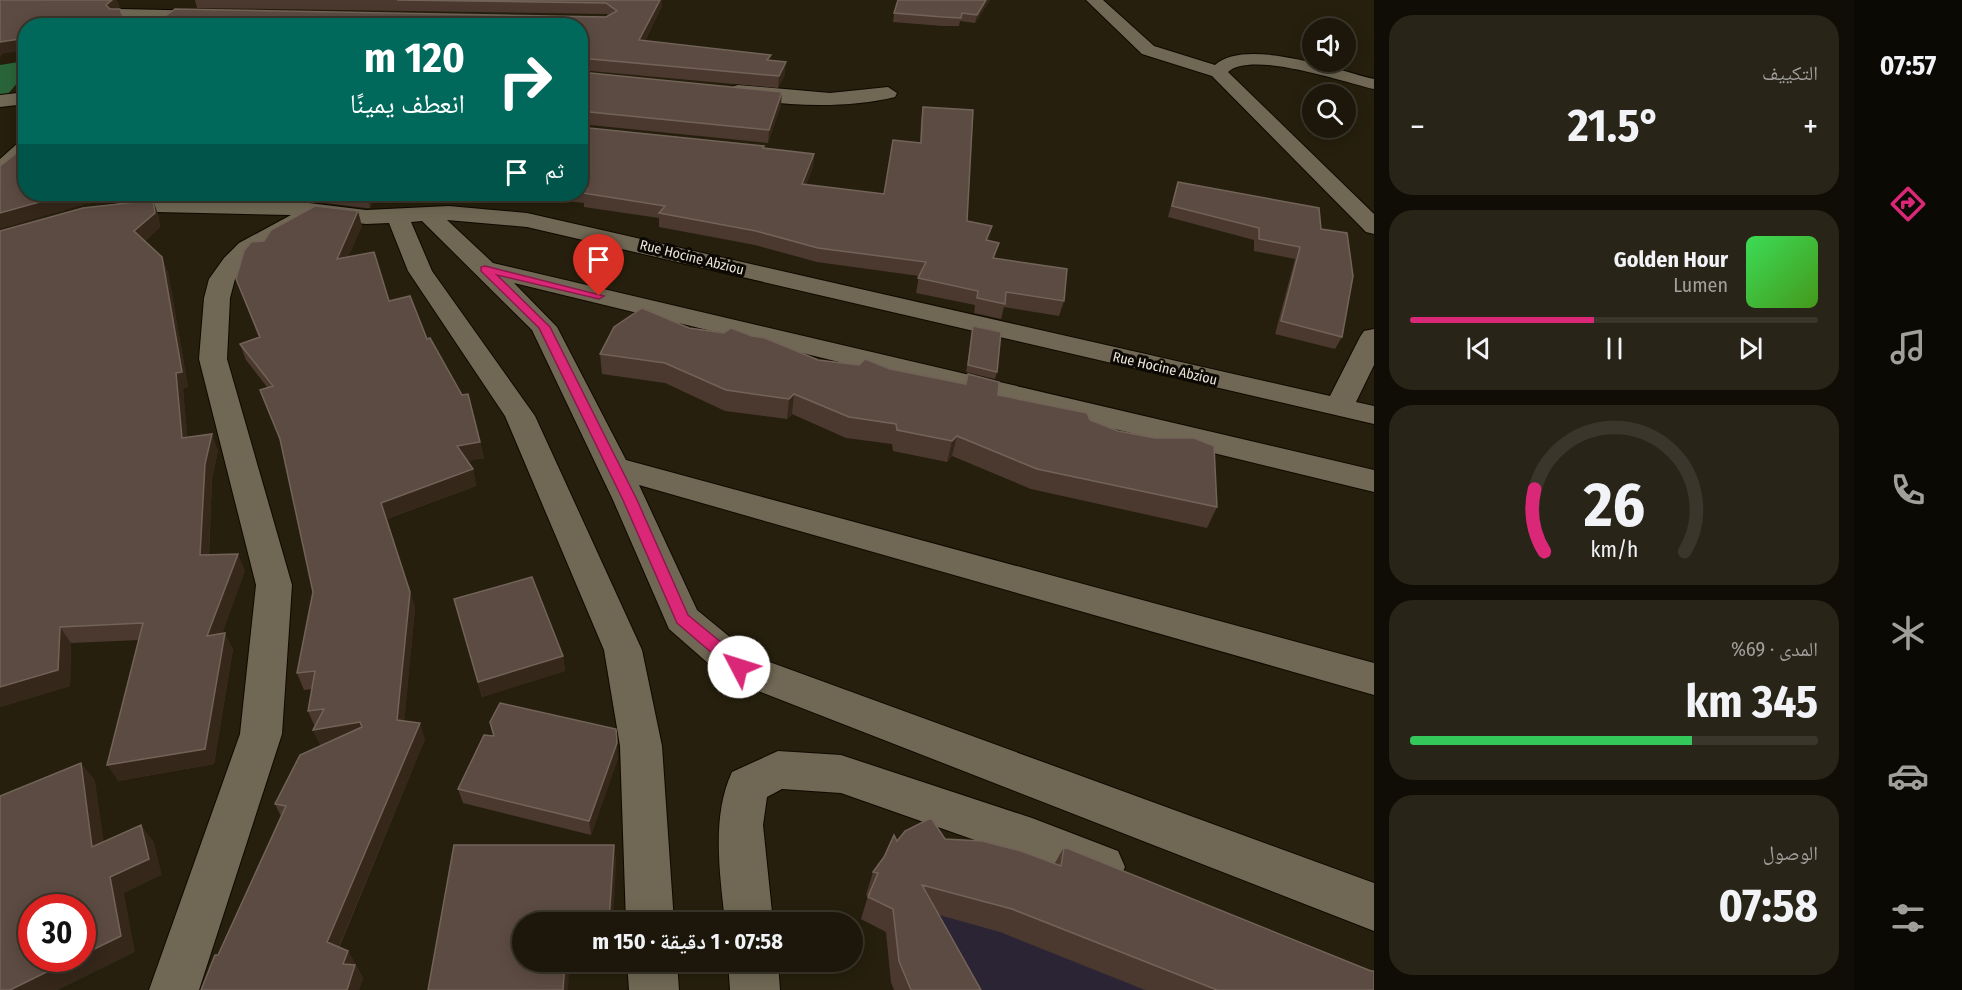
<!DOCTYPE html>
<html lang="ar">
<meta charset="utf-8">
<style>
:root{--surface:#1c170a;--page:#292418;--text:#f1f3f6;--muted:#a09f9c;--line:#3a362b;--accent:#db2777}
body{margin:0;font-family:"Fira Sans Condensed","Noto Naskh Arabic",sans-serif;background:var(--page);color:var(--text);direction:rtl;height:100vh;display:flex;flex-direction:column;font-size:22px;white-space:nowrap}
*{box-sizing:border-box;margin:0}
p{font-size:20px;color:var(--muted)}
.icon{flex:none;width:33px;height:33px;fill:none;stroke:currentColor;stroke-width:2;stroke-linecap:round;stroke-linejoin:round}
.map{position:relative;flex:1;overflow:hidden;direction:ltr}
.side{display:flex;flex-direction:column;gap:15px;padding:15px;background:#0f0d06;width:480px}
.side>*{flex:none}
.hud{position:absolute;left:18px;top:18px;width:570px;height:183px;border-radius:24px;box-shadow:0 3px 15px #0003,0 0 0 2px var(--line);direction:rtl;background:#00695c;color:#fff;overflow:hidden}
.tools{position:absolute;left:1302px;top:18px;display:grid;gap:12px}
.tools a{display:grid;place-items:center;width:54px;height:54px;border-radius:50%;background:var(--surface);box-shadow:0 3px 15px #0003,0 0 0 2px var(--line);font-size:30px}
.speed{position:absolute;left:18px;top:894px;display:flex;gap:12px;font-size:30px;font-weight:700;text-align:center}
.speed>*{display:grid;place-content:center;width:78px;height:78px;border-radius:50%;background:var(--surface);box-shadow:0 3px 15px #0003,0 0 0 2px var(--line);line-height:1}
.speed .limit{border:9px solid #d22;background:#fff;color:#111}
.pin{position:absolute;display:grid;place-items:center;width:51px;height:51px;color:#fff;margin:-62px -26px;border-radius:50% 50% 50% 0;rotate:-45deg;box-shadow:0 0 6px #0007}
.pin .icon{rotate:45deg}
.me{position:absolute;width:66px;margin:-33px;rotate:310deg;stroke-linejoin:round;filter:drop-shadow(0 0 4px #0008)}
.turn{display:flex;align-items:center;gap:21px;height:126px;padding:0 24px;font-size:27px}
.turn .icon{width:78px;height:78px;stroke-width:2.5}
.turn b{display:block;font-size:42px;line-height:51px}
.then{display:flex;align-items:center;height:57px;padding:0 24px;background:#0003;gap:12px;font-size:22px}
.big{font-size:45px;font-weight:700;line-height:1.1}
.side .tile{flex:1;display:flex;flex-direction:column;justify-content:center;gap:9px;min-width:0;padding:0 21px;border-radius:24px;background:var(--page)}
.side .dial{align-items:center;gap:0}
.dial svg{height:156px;overflow:visible;fill:none;stroke:var(--line);stroke-width:7;stroke-linecap:round;text-anchor:middle}
.dial text{fill:var(--text);stroke:none}
.song{display:flex;align-items:center;gap:18px}
.cover{width:72px;height:72px;border-radius:9px;background:linear-gradient(135deg,hsl(130 70% 55%),hsl(100 70% 35%))}
.played{height:6px;border-radius:3px;background:linear-gradient(90deg,var(--accent) 45%,var(--line) 45%)}
.keys{display:flex;justify-content:space-around;direction:ltr}
.heat{display:flex;justify-content:space-between;align-items:center;font-size:33px;direction:ltr}
.charge{height:9px;border-radius:4px;background:linear-gradient(90deg,#34c759 69%,var(--line) 0)}
.trip{position:absolute;left:512px;top:912px;width:351px;height:60px;border-radius:30px;background:var(--surface);box-shadow:0 3px 15px #0003,0 0 0 2px var(--line);font-weight:700;line-height:60px;text-align:center;direction:rtl}
main{display:flex;flex:1;min-height:0}
.tab-bar{display:flex;flex-direction:column;width:108px;justify-content:space-around;align-items:center;background:#0b0904;color:var(--muted)}
.tab-bar .icon{width:42px;height:42px}
.tab-bar .active{color:var(--accent)}
.tab-bar b{font-size:27px;color:var(--text)}
.map>svg:first-child{display:block}
.education{fill:#2a2434}
.forest{fill:#2a6539}
.lines{fill:none;stroke-linecap:round;stroke-linejoin:round}
.minor-casing{stroke:#0f0900;stroke-width:2}
.minor{fill:#706854;fill-rule:evenodd}
.wall{fill:#4b3930}
.shaded-wall{fill:#35271a}
.building{fill:#5c4b42;stroke:#726359;stroke-width:1.5}
.route{fill:#db2777;stroke:#8e194d;stroke-width:1.5}
.labels{text-anchor:middle;stroke-width:6;stroke-linejoin:round;paint-order:stroke}
.far-street-label{font-size:14px;fill:#e8e4d8;stroke:#0c0904}
</style>
<main>
<nav class="tab-bar">
<b>07:57</b>
<svg class="icon active" aria-label="directions" viewBox="0 0 24 24"><path d="M12 3l9 9-9 9-9-9zM9 14v-3h6M13 9l2 2-2 2"/></svg>
<svg class="icon" aria-label="music" viewBox="0 0 24 24"><path d="M9 18V5l10-2v13"/><circle cx="6" cy="18" r="3"/><circle cx="16" cy="16" r="3"/></svg>
<svg class="icon" aria-label="phone" viewBox="0 0 24 24"><path d="M5 4h4l2 5-3 2q2 4 5 5l2-3 5 2v4C11 20 4 13 5 4z"/></svg>
<svg class="icon" aria-label="climate" viewBox="0 0 24 24"><path d="M12 3v18M4 7l16 10M4 17L20 7"/></svg>
<svg class="icon" aria-label="car" viewBox="0 0 24 24"><path d="M5 17H2v-5l4-1 3-4h7l3 4 3 1v5h-3M9 17h6M6 11h13"/><circle cx="7" cy="17" r="2"/><circle cx="17" cy="17" r="2"/></svg>
<svg class="icon" aria-label="filters" viewBox="0 0 24 24"><path d="M4 7h16M4 17h16"/><circle cx="9" cy="7" r="2"/><circle cx="15" cy="17" r="2"/></svg>
</nav>
<section class="side">
<div class="tile"><p>التكييف</p>
<div class="heat"><a>−</a><b class="big">21.5°</b><a>+</a></div>
</div>
<div class="tile">
<div class="song"><i class="cover"></i><div><b>Golden Hour</b><p>Lumen</p></div></div>
<div class="played"></div>
<div class="keys"><svg class="icon" aria-label="previous" viewBox="0 0 24 24"><path d="M18 5L8 12l10 7zM5 5v14"/></svg><svg class="icon" aria-label="pause" viewBox="0 0 24 24"><path d="M8 5v14M16 5v14"/></svg><svg class="icon" aria-label="next" viewBox="0 0 24 24"><path d="M6 5l10 7-10 7zM19 5v14"/></svg></div>
</div>
<div class="tile dial"><svg viewBox="0 0 100 80">
<path d="M14 69A42 42 0 1 1 86 69"/>
<path d="M14 69A42 42 0 0 1 9 37" stroke="#db2777"/>
<text x="50" y="56" font-size="32" font-weight="700">26</text>
<text x="50" y="72" font-size="11">km/h</text>
</svg></div>
<div class="tile"><p>المدى · 69%</p><b class="big">345 km</b><div class="charge"></div></div>
<div class="tile"><p>الوصول</p><b class="big">07:58</b></div>
</section>
<div class="map">
<svg width="1374" height="990" viewBox="0 0 1374 990">
<rect width="100%" height="100%" fill="#261f0d"/>
<!-- education -->
<path class="education" d="M 877,881 L 1374,990 L 894,990 L 891,982 L 886,932 L 861,919 Z"/>
<!-- forest -->
<path class="forest" d="M 25,61 L 25,74 L 7,95 L 0,96 L 0,65 Z"/>
<g class="lines">
<defs>
<path id="minor" d="M 1086,0 L 1103,0 L 1154,46 L 1215,65 C 1245,37 1337,70 1374,79 L 1374,89 C 1344,82 1251,50 1228,72 L 1374,214 L 1374,234 L 1366,232 L 1212,76 L 1142,54 Z
M 120,9 L 211,11 L 219,16 L 211,21 L 114,17 L 112,14 Z
M 738,85 L 830,93 L 888,87 L 897,93 L 895,97 C 847,109 779,107 731,95 L 729,91 L 731,87 Z
M 26,92 L 26,104 L 0,107 L 0,95 Z
M 26,140 L 26,158 L 8,176 L 0,177 L 0,159 L 19,142 Z
M 157,198 L 276,199 L 366,210 L 449,206 L 527,213 L 1330,396 L 1360,337 L 1364,331 L 1374,329 L 1374,365 L 1356,402 L 1374,406 L 1374,424 L 527,227 L 447,220 L 493,263 L 1374,470 L 1374,492 L 514,283 L 557,327 L 626,460 L 1374,663 L 1374,695 L 639,485 L 697,610 L 753,656 L 1374,883 L 1374,931 L 725,678 L 669,629 L 613,500 L 532,330 L 422,221 L 411,222 L 432,271 L 535,416 L 642,650 L 662,746 L 674,922 L 626,922 L 620,746 L 604,650 L 505,416 L 408,271 L 389,223 L 366,224 L 317,218 L 257,253 L 235,279 L 230,298 L 227,359 L 292,585 L 282,734 L 199,990 L 149,990 L 240,734 L 256,585 L 199,359 L 204,298 L 209,279 L 224,258 L 239,243 L 291,215 L 157,212 L 109,218 L 101,216 L 98,211 L 101,206 Z
M 778,751 L 841,755 L 1032,818 L 1118,851 L 1125,867 L 1118,883 L 1102,889 L 1026,858 L 841,793 L 782,789 L 767,797 L 763,825 L 773,922 L 725,922 C 720,874 711,817 732,772 Z
M 627,962 L 677,962 L 679,990 L 629,990 Z
M 728,962 L 778,962 L 780,990 L 730,990 Z"/>
</defs>
<!-- minor casing -->
<use href="#minor" class="minor-casing"/>
<!-- minor -->
<use href="#minor" class="minor"/>
</g>
<!-- wall -->
<path class="wall" d="M 195,0 L 662,0 L 662,6 L 645,41 L 770,61 L 785,74 L 778,88 L 580,70 L 580,26 L 606,17 L 609,15 L 607,14 L 197,8 Z
M 990,0 L 975,23 L 960,21 L 959,26 L 942,26 L 893,22 L 894,13 Z
M 580,72 L 781,105 L 768,143 L 580,124 Z
M 923,107 L 967,221 L 989,241 L 995,258 L 1064,301 L 1059,316 L 1004,307 L 1001,319 L 974,313 L 975,305 L 916,293 L 919,276 L 817,262 L 755,245 L 659,227 L 659,218 L 584,207 L 584,203 L 502,194 L 580,194 L 580,127 L 764,146 L 764,148 L 814,154 L 813,167 L 806,185 L 884,194 L 920,142 L 921,119 Z
M 1178,182 L 1321,229 L 1342,337 L 1335,349 L 1275,334 L 1295,259 L 1254,251 L 1254,240 L 1168,217 L 1174,194 Z
M 222,194 L 381,194 L 376,194 L 370,208 L 366,208 L 301,200 L 300,197 Z
M 158,214 L 160,227 L 145,241 L 168,272 L 188,387 L 183,389 L 187,437 L 218,450 L 212,479 L 209,555 L 245,570 L 222,634 L 233,649 L 214,764 L 118,781 L 139,640 L 71,643 L 70,686 L 0,707 L 0,231 Z
M 362,226 L 348,257 L 427,339 L 480,442 L 484,458 L 467,461 L 473,469 L 476,486 L 387,519 L 415,608 L 404,721 L 425,739 L 339,948 L 348,951 L 363,978 L 359,990 L 201,990 L 218,955 L 281,816 L 275,804 L 321,746 L 313,730 L 315,727 L 308,711 L 312,689 L 304,690 L 297,673 L 313,592 L 281,442 L 260,390 L 267,387 L 246,360 L 240,344 L 259,338 L 236,279 L 264,241 Z
M 973,326 L 997,372 L 995,379 L 966,372 Z
M 689,328 L 752,336 L 818,360 L 890,369 L 965,384 L 968,374 L 998,395 L 1090,420 L 1217,507 L 1207,528 L 1031,489 L 952,456 L 947,462 L 893,451 L 892,444 L 846,438 L 792,414 L 787,419 L 725,411 L 665,383 L 602,374 L 600,354 Z
M 454,599 L 563,656 L 565,671 L 482,697 Z
M 490,722 L 618,758 L 591,835 L 463,803 L 458,789 L 494,736 Z
M 945,839 L 1055,863 L 1064,847 L 1374,990 L 1145,990 L 1000,932 L 939,915 L 981,990 L 894,990 L 891,982 L 886,932 L 861,919 L 868,896 L 866,895 L 873,872 L 897,841 Z
M 614,845 L 616,864 L 522,962 L 610,962 L 610,974 L 569,974 L 428,990 Z"/>
<!-- shaded-wall -->
<path class="shaded-wall" d="M 112,0 L 117,0 L 120,7 L 110,15 L 106,5 Z
M 660,0 L 662,0 L 662,6 L 640,51 L 639,40 Z
M 986,0 L 990,0 L 975,23 L 977,15 Z
M 125,23 L 126,26 L 109,26 Z
M 26,38 L 26,50 L 2,54 L 0,58 L 0,42 Z
M 786,62 L 785,74 L 778,88 L 779,76 Z
M 782,92 L 781,105 L 768,143 L 769,130 Z
M 814,154 L 813,167 L 801,198 L 802,184 Z
M 68,194 L 150,194 L 151,196 L 86,204 L 0,229 L 0,213 Z
M 367,194 L 381,194 L 376,194 L 370,208 Z
M 153,200 L 158,214 L 160,227 L 140,245 L 134,231 Z
M 358,211 L 362,226 L 341,274 L 337,259 Z
M 992,226 L 989,240 L 986,240 Z
M 999,243 L 995,257 L 989,272 L 993,258 Z
M 162,257 L 168,272 L 188,387 L 183,389 L 189,453 L 182,438 Z
M 794,394 L 792,414 L 787,419 L 789,399 Z
M 212,434 L 218,450 L 212,479 L 208,571 L 200,555 L 205,464 Z
M 957,436 L 952,456 L 947,462 L 952,441 Z
M 480,442 L 484,458 L 460,463 L 457,446 Z
M 473,469 L 476,486 L 386,519 L 381,503 Z
M 238,554 L 245,570 L 216,652 L 207,636 Z
M 410,592 L 415,608 L 403,736 L 397,720 Z
M 60,627 L 71,643 L 70,686 L 0,707 L 0,687 Z
M 225,633 L 233,649 L 214,764 L 118,781 L 107,765 Z
M 563,656 L 565,671 L 482,697 L 478,682 Z
M 360,722 L 367,738 L 321,746 L 313,730 Z
M 420,723 L 425,739 L 335,956 L 327,942 Z
M 616,729 L 618,758 L 591,835 L 589,821 Z
M 81,763 L 95,780 L 107,863 L 92,847 Z
M 141,825 L 154,842 L 162,875 L 124,893 L 135,952 L 58,990 L 10,990 L 75,958 L 82,958 L 82,955 L 110,877 Z
M 614,845 L 616,864 L 613,922 L 609,922 Z
M 348,951 L 363,978 L 359,990 L 347,990 L 343,964 Z
M 565,962 L 566,962 L 569,974 L 568,990 L 563,990 Z
M 608,962 L 610,962 L 610,974 Z"/>
<!-- building -->
<path class="building" d="M 0,0 L 112,0 L 106,5 L 110,9 L 120,9 L 125,23 L 109,26 L 26,26 L 26,38 L 0,42 Z
M 397,0 L 660,0 L 639,40 L 771,55 L 767,60 L 786,62 L 779,76 L 580,58 L 580,26 L 152,26 L 175,9 L 606,17 L 617,11 L 606,3 Z
M 898,0 L 986,0 L 977,15 L 962,13 L 961,18 L 943,17 L 894,13 Z
M 580,72 L 782,92 L 769,130 L 580,111 Z
M 923,107 L 973,110 L 967,221 L 992,226 L 986,240 L 999,243 L 993,258 L 1067,269 L 1064,301 L 1006,292 L 1005,304 L 977,298 L 978,291 L 918,278 L 926,262 L 818,248 L 756,231 L 659,213 L 665,206 L 583,193 L 587,189 L 580,189 L 580,127 L 764,146 L 763,148 L 814,154 L 802,184 L 884,194 L 893,140 L 921,143 Z
M 26,146 L 26,194 L 68,194 L 0,213 L 0,166 Z
M 1178,182 L 1319,208 L 1321,229 L 1347,233 L 1353,276 L 1342,337 L 1281,321 L 1300,247 L 1259,239 L 1259,228 L 1172,206 Z
M 153,200 L 155,213 L 134,231 L 162,257 L 182,372 L 176,373 L 182,438 L 212,434 L 205,464 L 200,555 L 238,554 L 207,636 L 225,633 L 205,749 L 107,765 L 143,623 L 60,627 L 58,670 L 0,687 L 0,231 L 83,208 Z
M 315,206 L 358,211 L 337,259 L 374,252 L 389,301 L 410,296 L 427,339 L 430,338 L 462,395 L 468,394 L 480,442 L 457,446 L 473,469 L 381,503 L 410,592 L 397,720 L 420,723 L 327,942 L 348,951 L 343,964 L 355,965 L 347,990 L 201,990 L 215,955 L 218,955 L 286,806 L 275,804 L 300,755 L 362,727 L 360,722 L 313,730 L 324,709 L 308,711 L 315,671 L 297,673 L 313,592 L 280,439 L 260,390 L 273,386 L 240,344 L 260,337 L 236,279 L 244,251 L 251,242 L 264,241 L 271,230 Z
M 642,308 L 689,328 L 724,333 L 731,328 L 752,336 L 765,338 L 818,360 L 859,365 L 865,359 L 890,369 L 966,384 L 968,374 L 999,382 L 998,395 L 1087,413 L 1090,420 L 1118,431 L 1155,438 L 1194,438 L 1214,446 L 1217,507 L 1037,469 L 957,436 L 952,441 L 897,430 L 896,424 L 849,417 L 794,394 L 789,399 L 726,390 L 665,363 L 600,354 L 614,327 Z
M 973,326 L 1001,332 L 997,372 L 968,365 Z
M 532,577 L 563,656 L 478,682 L 454,599 Z
M 500,703 L 616,729 L 617,743 L 589,821 L 458,789 L 484,735 L 494,736 L 490,722 Z
M 81,763 L 92,847 L 141,825 L 149,859 L 110,877 L 121,936 L 82,955 L 82,908 L 32,908 L 32,958 L 75,958 L 10,990 L 0,990 L 0,796 Z
M 931,818 L 945,839 L 982,841 L 1021,851 L 1061,866 L 1064,847 L 1371,971 L 1374,971 L 1374,990 L 1217,990 L 1012,909 L 922,885 L 981,990 L 911,990 L 899,961 L 893,909 L 868,897 L 878,873 L 873,872 L 884,857 L 894,835 L 897,841 L 905,831 Z
M 454,845 L 614,845 L 609,922 L 522,922 L 522,962 L 565,962 L 563,990 L 428,990 Z"/>
<!-- route -->
<path class="route" d="M 485,266 L 604,296 L 599,299 L 497,275 L 550,327 L 637,500 L 688,615 L 745,662 L 747,667 L 745,671 L 733,671 L 677,623 L 623,500 L 539,328 L 481,271 L 481,267 Z"/>
<g class="labels">
<!-- far-street labels -->
<g class="far-street-label">
<text transform="translate(692 257) rotate(14)" y="5">Rue Hocine Abziou</text>
<text transform="translate(1165 368) rotate(13)" y="5">Rue Hocine Abziou</text>
</g>
</g>
</svg>
<div class="tools">
<a><svg class="icon" aria-label="sound" viewBox="0 0 24 24"><path d="M4 9h4l5-4v14l-5-4H4zM17 9q2 3 0 6"/></svg></a>
<a><svg class="icon" aria-label="search" viewBox="0 0 24 24"><circle cx="10" cy="10" r="6"/><path d="M15 15l6 6"/></svg></a>
</div>
<div class="speed"><div class="limit">30</div></div>
<div class="pin" style="left:599px;top:296px;background:#d93025"><svg class="icon" aria-label="arrive" viewBox="0 0 24 24"><path d="M6 21V4h12l-3 4 3 4H6"/></svg></div>
<svg class="me" style="left:739px;top:667px" viewBox="-20 -20 40 40"><circle r="19" fill="#fff"/><path d="M0-13L10 11 0 6-10 11z" fill="#db2777"/></svg>
<div class="trip">07:58 · 1 دقيقة · 150 m</div>
<div class="hud">
<div class="turn"><svg class="icon" aria-label="right" viewBox="0 0 24 24"><path d="M7 20v-9h11M14 6l5 5-5 5"/></svg><div><b>120 m</b>انعطف يمينًا</div></div>
<div class="then">ثم<svg class="icon" aria-label="arrive" viewBox="0 0 24 24"><path d="M6 21V4h12l-3 4 3 4H6"/></svg></div>
</div>
</div>
</main>
